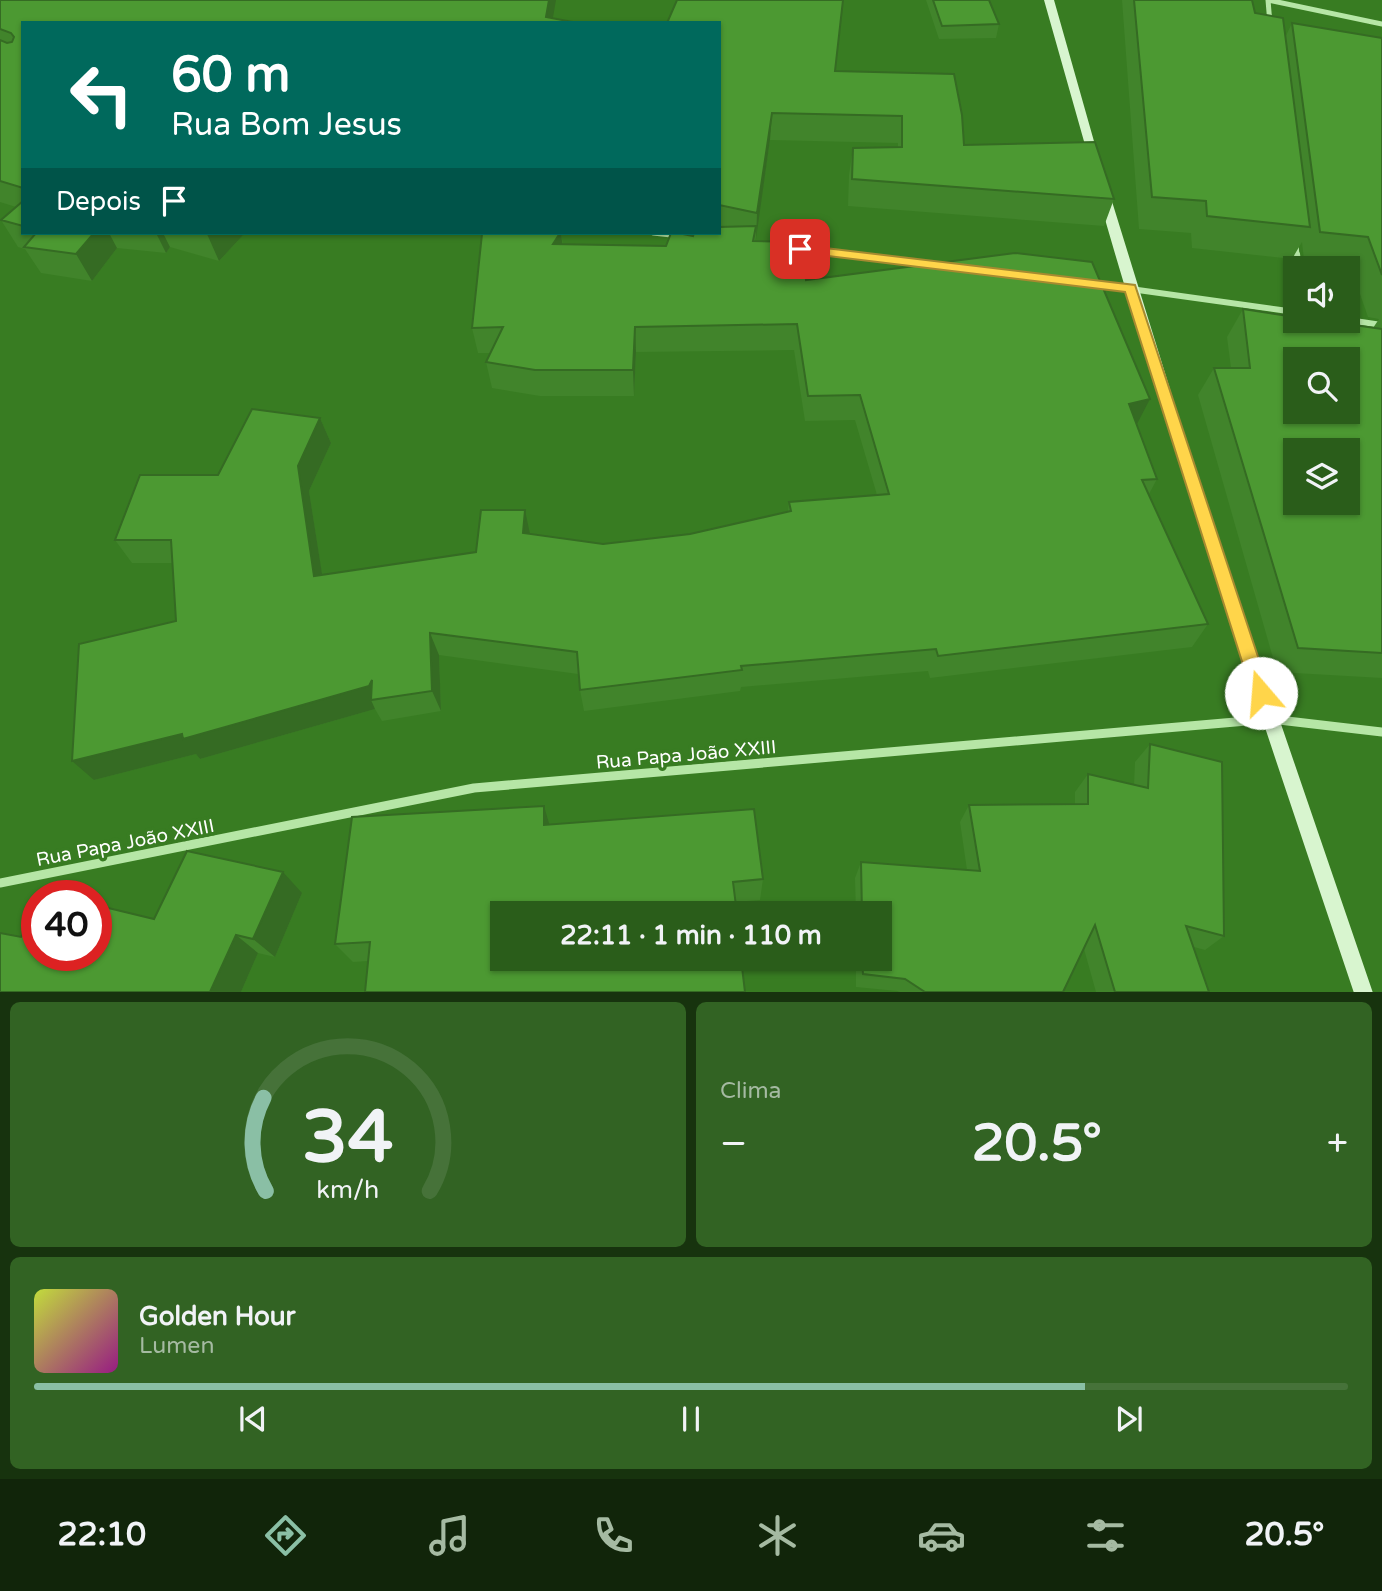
<!DOCTYPE html>
<html lang="pt">
<meta charset="utf-8">
<style>
:root{--surface:#2a5d1a;--page:#326323;--text:#f1f3f6;--muted:#a5baa2;--line:#467239;--accent:#8abfa5}
body{margin:0;font-family:"Varela Round",sans-serif;background:var(--page);color:var(--text);height:100vh;display:flex;flex-direction:column;font-size:26px;white-space:nowrap}
*{box-sizing:border-box;margin:0}
p{font-size:23px;color:var(--muted)}
.icon{flex:none;width:38px;height:38px;fill:none;stroke:currentColor;stroke-width:2;stroke-linecap:round;stroke-linejoin:round}
.map{position:relative;height:992px;overflow:hidden}
.sheet{display:flex;flex-direction:column;gap:10px;padding:10px;background:#17330e;flex:1}
.sheet>*{flex:none}
.guide{position:absolute;left:21px;top:21px;width:700px;height:214px;border-radius:0px;box-shadow:0 2px 5px #0004;background:#00695c;color:#fff;overflow:hidden}
.buttons{position:absolute;left:1283px;top:256px;display:grid;gap:14px}
.buttons a{display:grid;place-items:center;width:77px;height:77px;border-radius:0px;background:var(--surface);box-shadow:0 2px 5px #0004;font-size:35px}
.speed{position:absolute;left:21px;top:880px;display:flex;gap:14px;font-size:35px;font-weight:700;text-align:center}
.speed>*{display:grid;place-content:center;width:91px;height:91px;border-radius:50%;background:var(--surface);box-shadow:0 2px 5px #0004;line-height:1}
.speed .limit{border:10px solid #d22;background:#fff;color:#111}
.pin{position:absolute;display:grid;place-items:center;width:60px;height:60px;color:#fff;margin:-30px;border-radius:14px;box-shadow:0 4px 10px #0006}
.me{position:absolute;width:77px;margin:-38px;rotate:342deg;stroke-linejoin:round;filter:drop-shadow(0 0 5px #0008)}
.turn{display:flex;align-items:center;gap:24px;height:147px;padding:0 35px;font-size:32px}
.turn .icon{width:91px;height:91px;stroke-width:2.5}
.turn b{display:block;font-size:49px;line-height:60px}
.then{display:flex;align-items:center;height:66px;padding:0 35px;background:#0003;gap:14px;font-size:26px}
.big{font-size:52px;font-weight:700;line-height:1.1}
.sheet .tile{flex:1;display:flex;flex-direction:column;justify-content:center;gap:10px;min-width:0;padding:0 24px;border-radius:10px;background:var(--page)}
.sheet .dial{align-items:center;gap:0}
.dial svg{height:182px;overflow:visible;fill:none;stroke:var(--line);stroke-width:7;stroke-linecap:round;text-anchor:middle}
.dial text{fill:var(--text);stroke:none}
.song{display:flex;align-items:center;gap:21px}
.cover{width:84px;height:84px;border-radius:10px;background:linear-gradient(135deg,hsl(70 70% 55%),hsl(310 70% 35%))}
.played{height:7px;border-radius:4px;background:linear-gradient(90deg,var(--accent) 80%,var(--line) 80%)}
.keys{display:flex;justify-content:space-around;direction:ltr}
.heat{display:flex;justify-content:space-between;align-items:center;font-size:38px;direction:ltr}
.sheet .tiles{flex:1;display:grid;gap:10px;grid-template-columns:1fr 1fr}
.tile:last-child{grid-column:span 2}
.trip{position:absolute;left:490px;top:901px;width:402px;height:70px;border-radius:0px;background:var(--surface);box-shadow:0 2px 5px #0004;font-weight:700;line-height:70px;text-align:center}
.menu{display:flex;height:112px;justify-content:space-around;align-items:center;background:#11250a;color:var(--muted)}
.menu .icon{width:49px;height:49px}
.menu .active{color:var(--accent)}
.menu b{font-size:32px;color:var(--text)}
.map>svg:first-child{display:block}
.lines{fill:none;stroke-linecap:round;stroke-linejoin:round}
.street-far2{stroke:#b6e6a6;stroke-width:5}
.street-far1{stroke:#b6e6a6;stroke-width:6}
.street{stroke:#b6e6a6;stroke-width:9}
.secondary{fill:#d8f5cf;fill-rule:evenodd}
.wall{fill:#41842b}
.shaded-wall{fill:#356b23}
.building{fill:#4c9932;stroke:#356b23;stroke-width:2;fill-rule:evenodd}
.route{fill:#ffd54a;stroke:#a68a30;stroke-width:2}
.labels{text-anchor:middle;stroke-width:7;stroke-linejoin:round;paint-order:stroke}
.street-label{font-size:19px;fill:#fff;stroke:#387c22}
</style>
<div class="map">
<svg width="1382" height="993" viewBox="0 0 1382 993">
<rect width="100%" height="100%" fill="#387c22"/>
<g class="lines">
<!-- street-far2 -->
<path class="street-far2" d="M 1268,0 L 1270,24
M 1268,0 L 1382,24
M 653,233 L 680,236
M 1296,244 L 1297,256
M 796,248 L 860,256"/>
<!-- street-far1 -->
<path class="street-far1" d="M 845,254 L 940,265
M 1297,254 L 1299,268
M 1095,284 L 1295,312
M 1348,320 L 1382,325"/>
<!-- street -->
<path class="street" d="M 0,883 L 474,788 L 1270,719 L 1382,732"/>
<!-- secondary -->
<path class="secondary" d="M 1044,0 L 1054,0 L 1099,159 L 1098,161 L 1090,161 L 1089,159 Z
M 1104,192 L 1110,195 L 1203,496 L 1373,993 L 1354,993 C 1265,728 1175,464 1098,195 Z"/>
</g>
<!-- wall -->
<path class="wall" d="M 0,0 L 23,23 L 23,233 L 245,233 L 219,261 L 170,247 L 166,253 L 117,248 L 92,281 L 41,273 L 25,249 L 18,247 L 1,220 L 16,207 L 0,202 Z
M 926,0 L 989,0 L 999,24 L 996,38 L 939,39 Z
M 1122,0 L 1252,0 L 1255,13 L 1285,38 L 1292,23 L 1382,38 L 1382,678 L 1277,672 L 1198,395 L 1214,368 L 1231,368 L 1227,337 L 1243,309 L 1373,328 L 1379,319 L 1368,317 L 1350,265 L 1304,260 L 1302,242 L 1292,259 L 1192,248 L 1191,233 L 1139,229 Z
M 719,23 L 835,71 L 964,145 L 1114,199 L 1104,226 L 848,206 L 849,175 L 853,148 L 898,147 L 898,143 L 770,140 L 755,241 L 806,280 L 1136,424 L 1157,479 L 1149,494 L 1208,624 L 1192,647 L 930,678 L 928,671 L 741,687 L 740,691 L 584,711 L 580,690 L 578,674 L 439,655 L 441,711 L 382,721 L 375,709 L 200,759 L 196,754 L 94,780 L 176,621 L 172,563 L 132,563 L 115,540 L 218,475 L 320,418 L 331,443 L 309,491 L 322,575 L 476,552 L 530,534 L 603,544 L 690,534 L 788,511 L 789,502 L 877,495 L 855,420 L 805,421 L 794,350 L 636,352 L 634,396 L 540,396 L 492,388 L 486,362 L 490,353 L 478,353 L 472,328 L 517,233 L 561,233 L 563,245 L 666,246 L 693,236 L 719,233 Z
M 1150,744 L 1224,936 L 1205,950 L 1194,947 L 1209,992 L 1096,992 L 1084,949 L 1063,992 L 900,992 L 897,991 L 856,987 L 856,959 L 880,959 L 880,914 L 856,914 L 855,878 L 861,862 L 967,870 L 960,822 L 969,805 L 1075,804 L 1075,792 L 1088,774 L 1134,785 L 1135,762 Z
M 550,824 L 763,879 L 760,900 L 735,902 L 368,961 L 353,962 L 335,944 Z
M 302,893 L 275,957 L 258,953 L 241,992 L 0,992 L 21,937 L 154,919 Z"/>
<!-- shaded-wall -->
<path class="shaded-wall" d="M 549,0 L 556,0 L 552,23 L 546,17 Z
M 772,113 L 770,140 L 756,239 L 757,213 Z
M 94,233 L 109,233 L 117,248 L 92,281 L 76,254 Z
M 156,233 L 163,233 L 170,247 L 166,253 Z
M 209,233 L 245,233 L 219,261 L 207,234 Z
M 560,233 L 561,233 L 564,258 L 553,244 Z
M 635,327 L 636,352 L 634,396 L 633,370 Z
M 1150,399 L 1137,424 L 1129,404 Z
M 320,418 L 331,443 L 309,491 L 326,599 L 314,576 L 298,466 Z
M 525,510 L 530,534 L 523,533 Z
M 430,633 L 439,655 L 441,711 L 432,691 Z
M 372,680 L 371,700 L 375,709 L 200,759 L 196,754 L 94,780 L 72,761 Z
M 544,806 L 551,830 L 544,825 Z
M 283,872 L 302,893 L 275,957 L 253,939 Z
M 236,935 L 258,953 L 241,992 L 210,992 Z"/>
<!-- building -->
<path class="building" d="M 0,0 L 549,0 L 546,17 L 578,23 L 23,23 L 23,188 L 0,181 L 0,40 L 7,43 L 12,42 L 14,37 L 11,33 L 0,29 Z
M 677,0 L 843,0 L 835,71 L 954,74 L 962,115 L 964,145 L 1095,142 L 1114,199 L 852,179 L 853,148 L 902,147 L 902,116 L 772,113 L 757,213 L 719,205 L 719,23 L 667,23 Z
M 933,0 L 989,0 L 999,24 L 942,26 Z
M 1134,0 L 1252,0 L 1255,13 L 1283,18 L 1310,227 L 1207,216 L 1206,201 L 1152,197 Z
M 1292,23 L 1382,38 L 1382,275 L 1368,237 L 1320,232 Z
M 23,201 L 23,226 L 1,220 Z
M 756,226 L 753,241 L 803,242 L 806,280 L 1015,253 L 1092,262 L 1150,399 L 1129,404 L 1157,479 L 1142,480 L 1208,624 L 938,656 L 936,649 L 741,666 L 742,670 L 580,690 L 577,652 L 430,633 L 432,691 L 371,700 L 372,680 L 369,686 L 183,739 L 182,734 L 72,761 L 79,644 L 176,621 L 171,540 L 115,540 L 140,475 L 218,475 L 252,409 L 320,418 L 298,466 L 314,576 L 476,552 L 481,510 L 525,510 L 523,533 L 603,544 L 690,534 L 791,511 L 789,502 L 889,494 L 860,395 L 808,396 L 797,324 L 635,327 L 633,370 L 535,370 L 486,362 L 503,327 L 472,328 L 482,234 L 560,233 L 553,244 L 666,246 L 671,233 L 678,233 L 693,236 L 694,233 L 719,233 L 719,227 Z
M 36,233 L 94,233 L 76,254 L 24,247 Z
M 1243,309 L 1295,317 L 1295,320 L 1319,320 L 1382,329 L 1382,653 L 1298,648 L 1214,368 L 1250,368 ZM 1295,359 L 1348,359 L 1348,411 L 1295,411 ZM 1295,450 L 1348,450 L 1348,502 L 1295,502 Z
M 1150,744 L 1222,762 L 1224,936 L 1186,926 L 1209,992 L 1115,992 L 1095,925 L 1063,992 L 925,992 L 905,979 L 863,974 L 862,959 L 880,959 L 880,914 L 862,914 L 861,862 L 980,871 L 969,805 L 1088,804 L 1088,774 L 1148,788 Z
M 544,806 L 544,825 L 754,809 L 763,879 L 733,882 L 737,914 L 502,914 L 502,959 L 741,959 L 745,992 L 365,992 L 370,942 L 335,944 L 352,817 Z
M 187,851 L 283,872 L 253,939 L 236,935 L 210,992 L 0,992 L 0,933 L 21,937 L 37,908 L 37,956 L 96,956 L 96,905 L 154,919 Z
M 45,893 L 58,896 L 43,896 Z"/>
<!-- route -->
<path class="route" d="M 800,245 L 1135,285 L 1270,693 L 1268,699 L 1261,702 L 1255,699 L 1252,693 L 1125,292 L 795,252 L 794,249 Z"/>
<g class="labels">
<!-- street labels -->
<g class="street-label">
<text transform="translate(686 754) rotate(-5)" y="7">Rua Papa João XXIII</text>
<text transform="translate(125 842) rotate(-11)" y="7">Rua Papa João XXIII</text>
</g>
</g>
</svg>
<div class="buttons">
<a><svg class="icon" aria-label="sound" viewBox="0 0 24 24"><path d="M4 9h4l5-4v14l-5-4H4zM17 9q2 3 0 6"/></svg></a>
<a><svg class="icon" aria-label="search" viewBox="0 0 24 24"><circle cx="10" cy="10" r="6"/><path d="M15 15l6 6"/></svg></a>
<a><svg class="icon" aria-label="layers" viewBox="0 0 24 24"><path d="M12 4l9 5-9 5-9-5zM3 14l9 5 9-5"/></svg></a>
</div>
<div class="speed"><div class="limit">40</div></div>
<div class="pin" style="left:800px;top:249px;background:#d93025"><svg class="icon" aria-label="arrive" viewBox="0 0 24 24"><path d="M6 21V4h12l-3 4 3 4H6"/></svg></div>
<svg class="me" style="left:1261px;top:693px" viewBox="-20 -20 40 40"><circle r="19" fill="#fff"/><path d="M0-13L10 11 0 6-10 11z" fill="#ffd54a"/></svg>
<div class="trip">22:11 · 1 min · 110 m</div>
<div class="guide">
<div class="turn"><svg class="icon" aria-label="left" viewBox="0 0 24 24"><path d="M17 20v-9H6M10 6l-5 5 5 5"/></svg><div><b>60 m</b>Rua Bom Jesus</div></div>
<div class="then">Depois<svg class="icon" aria-label="arrive" viewBox="0 0 24 24"><path d="M6 21V4h12l-3 4 3 4H6"/></svg></div>
</div>
</div>
<section class="sheet">
<div class="tiles">
<div class="tile dial"><svg viewBox="0 0 100 80">
<path d="M14 69A42 42 0 1 1 86 69"/>
<path d="M14 69A42 42 0 0 1 13 28" stroke="#8abfa5"/>
<text x="50" y="56" font-size="32" font-weight="700">34</text>
<text x="50" y="72" font-size="11">km/h</text>
</svg></div>
<div class="tile"><p>Clima</p>
<div class="heat"><a>−</a><b class="big">20.5°</b><a>+</a></div>
</div>
<div class="tile">
<div class="song"><i class="cover"></i><div><b>Golden Hour</b><p>Lumen</p></div></div>
<div class="played"></div>
<div class="keys"><svg class="icon" aria-label="previous" viewBox="0 0 24 24"><path d="M18 5L8 12l10 7zM5 5v14"/></svg><svg class="icon" aria-label="pause" viewBox="0 0 24 24"><path d="M8 5v14M16 5v14"/></svg><svg class="icon" aria-label="next" viewBox="0 0 24 24"><path d="M6 5l10 7-10 7zM19 5v14"/></svg></div>
</div>
</div>
</section>
<nav class="menu">
<b>22:10</b>
<svg class="icon active" aria-label="directions" viewBox="0 0 24 24"><path d="M12 3l9 9-9 9-9-9zM9 14v-3h6M13 9l2 2-2 2"/></svg>
<svg class="icon" aria-label="music" viewBox="0 0 24 24"><path d="M9 18V5l10-2v13"/><circle cx="6" cy="18" r="3"/><circle cx="16" cy="16" r="3"/></svg>
<svg class="icon" aria-label="phone" viewBox="0 0 24 24"><path d="M5 4h4l2 5-3 2q2 4 5 5l2-3 5 2v4C11 20 4 13 5 4z"/></svg>
<svg class="icon" aria-label="climate" viewBox="0 0 24 24"><path d="M12 3v18M4 7l16 10M4 17L20 7"/></svg>
<svg class="icon" aria-label="car" viewBox="0 0 24 24"><path d="M5 17H2v-5l4-1 3-4h7l3 4 3 1v5h-3M9 17h6M6 11h13"/><circle cx="7" cy="17" r="2"/><circle cx="17" cy="17" r="2"/></svg>
<svg class="icon" aria-label="filters" viewBox="0 0 24 24"><path d="M4 7h16M4 17h16"/><circle cx="9" cy="7" r="2"/><circle cx="15" cy="17" r="2"/></svg>
<b>20.5°</b>
</nav>
